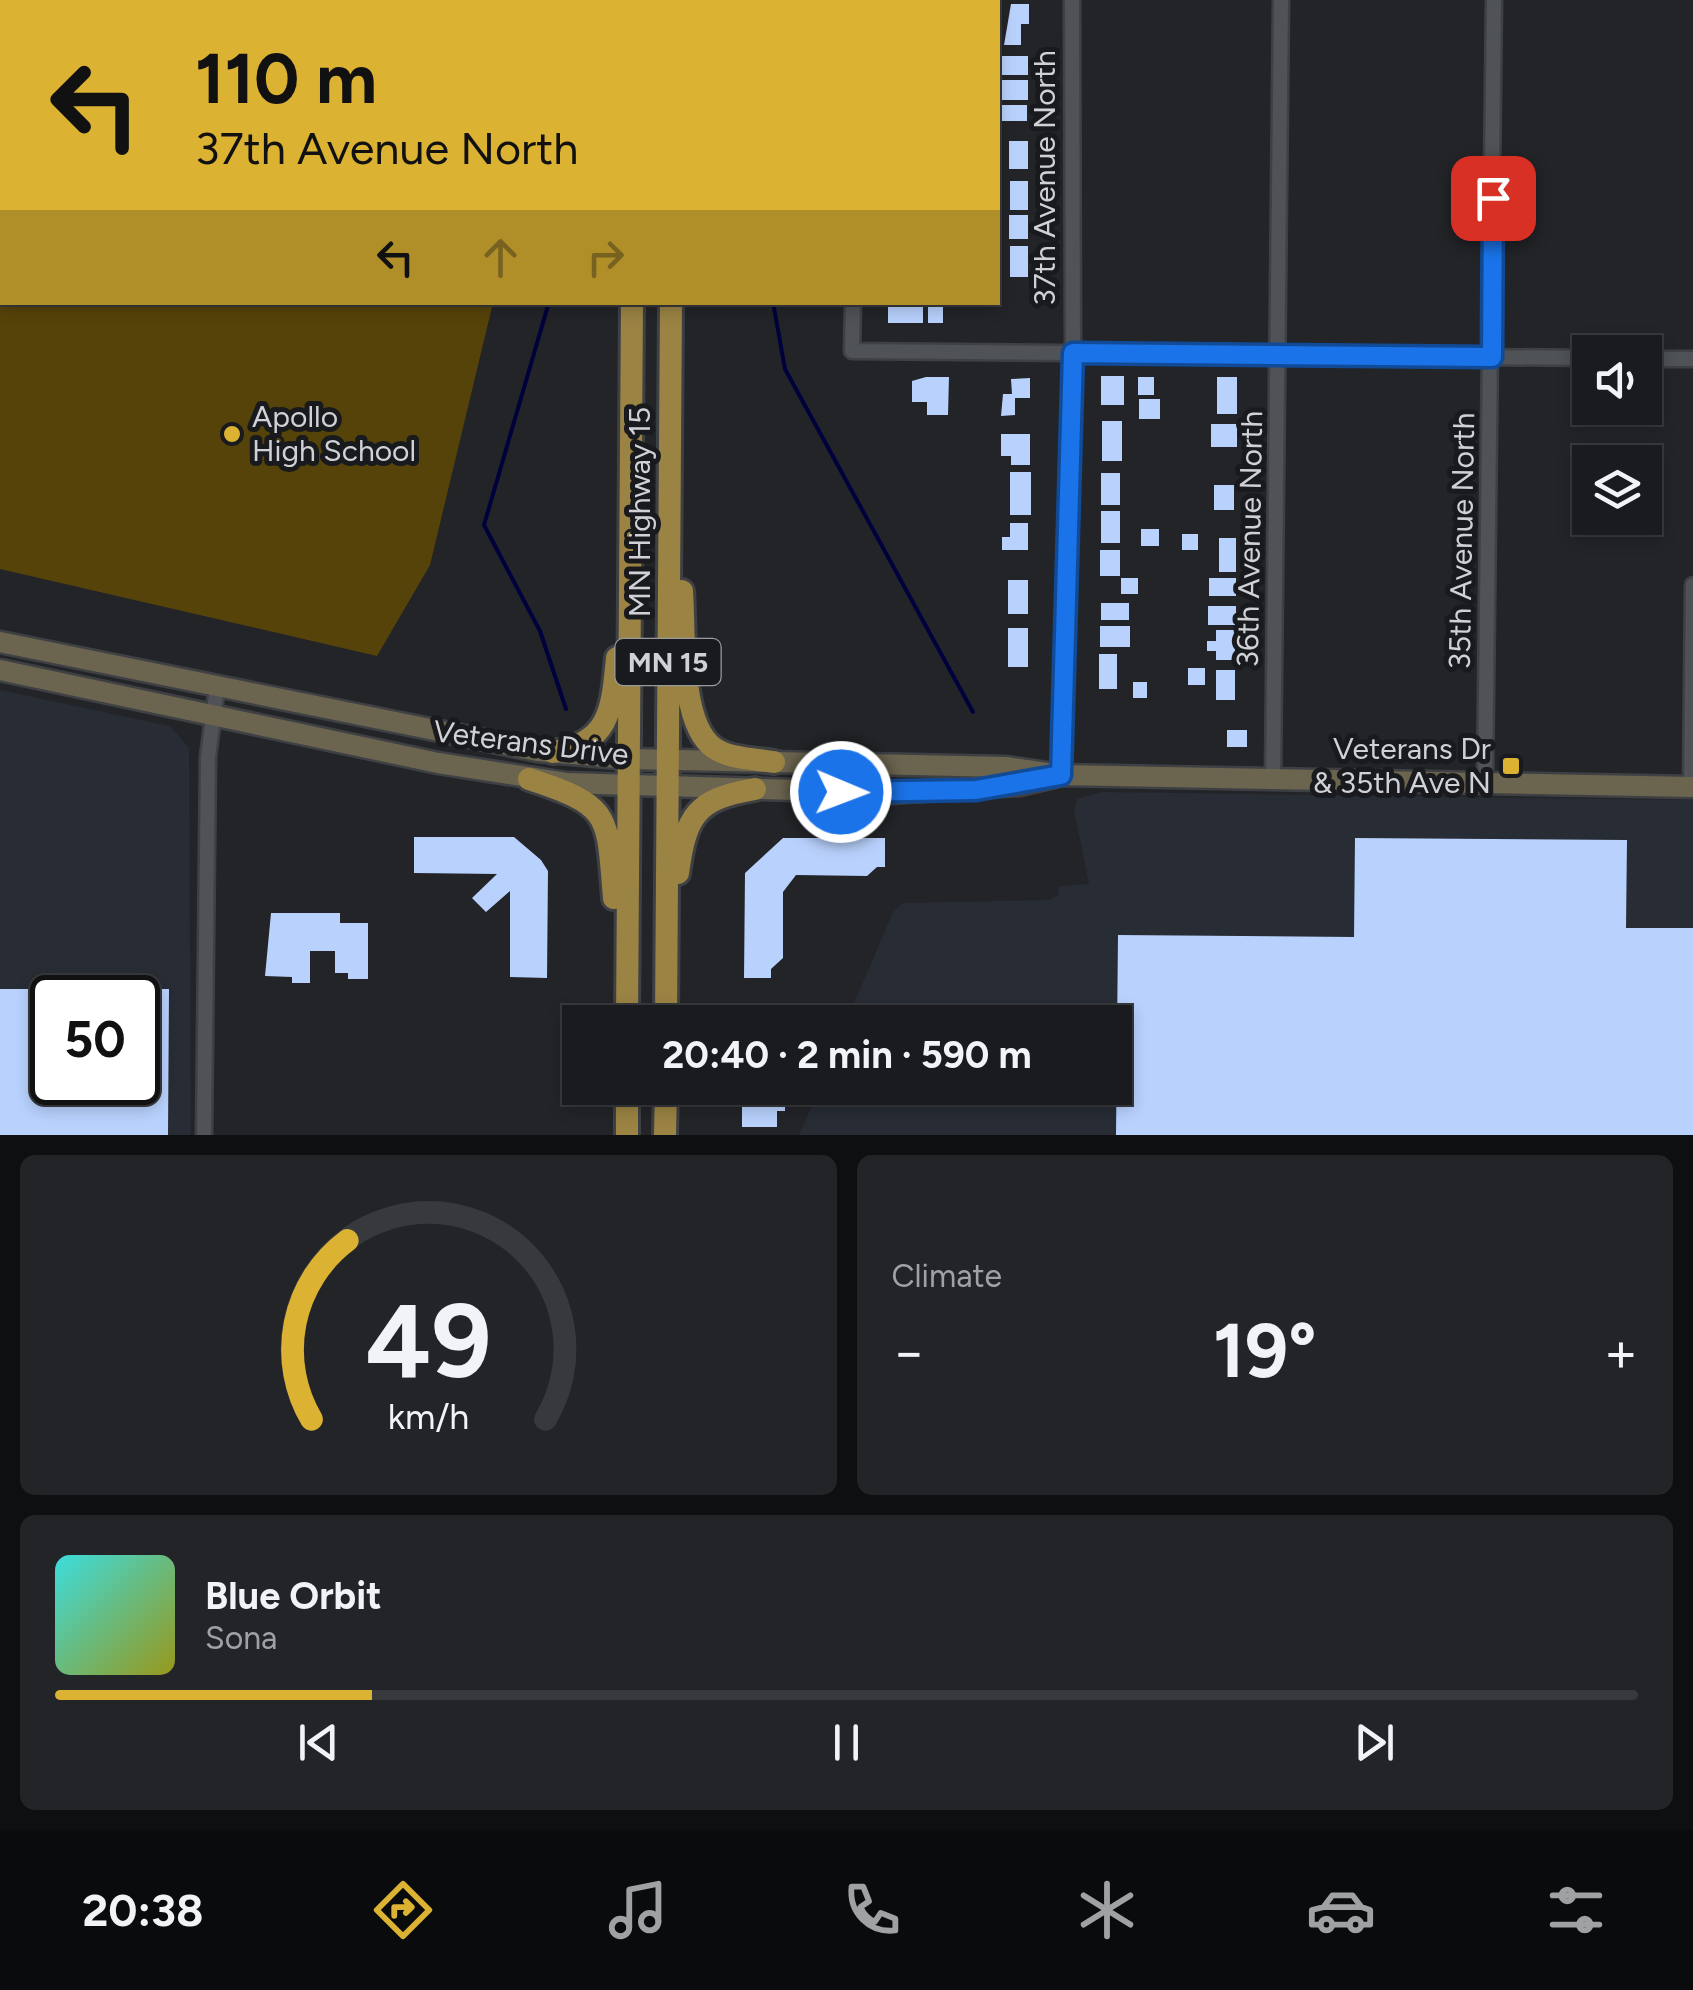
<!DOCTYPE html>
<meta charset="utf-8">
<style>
:root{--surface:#1a1b1e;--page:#232427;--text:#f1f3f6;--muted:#9fa1a4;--line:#38393c;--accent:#dcb233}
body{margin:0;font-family:Figtree,sans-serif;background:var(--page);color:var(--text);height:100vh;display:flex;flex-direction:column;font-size:38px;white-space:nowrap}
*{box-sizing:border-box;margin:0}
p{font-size:32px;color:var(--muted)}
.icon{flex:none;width:55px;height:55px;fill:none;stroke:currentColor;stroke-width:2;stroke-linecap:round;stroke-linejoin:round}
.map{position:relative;height:1135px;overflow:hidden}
.sheet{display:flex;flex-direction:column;gap:20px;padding:20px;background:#0e0f10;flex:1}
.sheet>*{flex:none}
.top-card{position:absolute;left:0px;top:0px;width:1000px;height:305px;box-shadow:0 5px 15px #0003,0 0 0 2px var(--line);background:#dcb233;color:#111;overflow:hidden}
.buttons{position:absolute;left:1572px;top:335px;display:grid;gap:20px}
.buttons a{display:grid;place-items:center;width:90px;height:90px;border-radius:0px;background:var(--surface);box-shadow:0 5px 15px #0003,0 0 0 2px var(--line);font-size:50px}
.speed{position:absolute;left:30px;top:975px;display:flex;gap:20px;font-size:50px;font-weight:700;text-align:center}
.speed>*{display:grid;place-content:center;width:130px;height:130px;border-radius:50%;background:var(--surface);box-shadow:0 5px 15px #0003,0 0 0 2px var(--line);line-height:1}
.speed .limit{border:5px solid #111;border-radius:15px;background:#fff;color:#111}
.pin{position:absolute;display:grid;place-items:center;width:85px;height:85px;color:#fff;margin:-42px;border-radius:20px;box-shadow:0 5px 15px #0006}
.me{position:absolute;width:110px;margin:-55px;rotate:91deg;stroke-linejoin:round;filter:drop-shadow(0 0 8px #0008)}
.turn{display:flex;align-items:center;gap:35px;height:210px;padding:0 30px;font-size:45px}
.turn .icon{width:130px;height:130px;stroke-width:2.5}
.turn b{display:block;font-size:70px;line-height:85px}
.lanes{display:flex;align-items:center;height:95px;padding:0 30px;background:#0003;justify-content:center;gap:50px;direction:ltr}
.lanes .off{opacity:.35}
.big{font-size:75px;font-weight:700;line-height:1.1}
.sheet .card{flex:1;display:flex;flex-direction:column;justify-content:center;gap:15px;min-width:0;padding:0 35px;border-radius:15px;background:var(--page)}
.sheet .dial{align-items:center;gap:0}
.dial svg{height:260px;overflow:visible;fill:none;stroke:var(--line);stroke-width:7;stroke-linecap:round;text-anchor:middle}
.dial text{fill:var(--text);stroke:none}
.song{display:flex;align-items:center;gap:30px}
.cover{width:120px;height:120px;border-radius:15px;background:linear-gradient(135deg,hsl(180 70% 55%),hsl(60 70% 35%))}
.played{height:10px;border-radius:5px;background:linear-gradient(90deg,var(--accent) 20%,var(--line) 20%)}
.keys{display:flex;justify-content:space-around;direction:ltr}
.heat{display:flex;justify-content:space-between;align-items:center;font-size:55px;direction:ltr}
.sheet .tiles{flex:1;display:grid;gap:20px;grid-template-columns:1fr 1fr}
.card:last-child{grid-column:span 2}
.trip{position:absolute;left:562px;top:1005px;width:570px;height:100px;border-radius:0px;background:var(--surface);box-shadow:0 5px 15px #0003,0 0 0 2px var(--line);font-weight:700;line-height:100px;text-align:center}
.menu{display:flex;height:160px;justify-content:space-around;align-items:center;background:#0a0b0c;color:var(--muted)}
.menu .icon{width:70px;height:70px}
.menu .selected{color:var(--accent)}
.menu b{font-size:45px;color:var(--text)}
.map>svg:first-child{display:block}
.built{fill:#272c35;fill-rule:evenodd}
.green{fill:#554309}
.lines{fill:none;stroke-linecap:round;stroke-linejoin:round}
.stream{stroke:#00003d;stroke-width:4}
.building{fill:#b8d1fd;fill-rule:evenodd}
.minor-casing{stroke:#3e4044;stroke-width:19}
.secondary-casing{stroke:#3e4044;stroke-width:25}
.trunk-casing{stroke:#3e4044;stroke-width:28}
.minor{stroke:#4f5256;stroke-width:14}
.secondary{stroke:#6b644f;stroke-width:20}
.trunk{stroke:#9a8343;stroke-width:22}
.route-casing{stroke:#114b97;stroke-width:25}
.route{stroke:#1a73e8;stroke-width:18}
.poi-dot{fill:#dcb233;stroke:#181a1e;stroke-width:4}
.labels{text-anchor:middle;stroke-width:10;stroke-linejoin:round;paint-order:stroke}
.shield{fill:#181a1e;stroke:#989a9d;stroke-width:2.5}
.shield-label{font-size:28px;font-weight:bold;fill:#cfd1d4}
.street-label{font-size:30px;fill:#cfd1d4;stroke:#181a1e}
.poi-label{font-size:30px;fill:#cfd1d4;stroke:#181a1e;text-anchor:start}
</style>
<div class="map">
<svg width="1693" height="1135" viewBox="0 0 1693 1135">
<rect width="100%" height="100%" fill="#222428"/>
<!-- built -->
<path class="built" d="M 0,690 L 170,726 L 189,748 L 191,1135 L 0,1135 ZM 52,998 L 138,998 L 138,1082 L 52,1082 Z
M 1101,792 L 1693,800 L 1693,1135 L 799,1135 L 819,1088 L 1115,1088 L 1115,1022 L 846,1022 L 893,912 L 903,903 L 1049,900 L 1058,895 L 1059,886 L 1089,884 L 1074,810 L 1077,799 Z"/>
<!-- green -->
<path class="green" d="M 41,0 L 530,0 L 40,2 Z
M 0,108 L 2,302 L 493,303 L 430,565 L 377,656 L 0,569 Z"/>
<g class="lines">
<!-- stream -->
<path class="stream" d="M 721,0 L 722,2
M 582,2 L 582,0
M 549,302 L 484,525 L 540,631 L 566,709
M 773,302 L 785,369 L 973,712"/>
</g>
<!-- building -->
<path class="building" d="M 1011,4 L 1029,4 L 1029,24 L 1021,24 L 1021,45 L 1004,45 Z
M 1000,56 L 1028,56 L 1028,75 L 1000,75 Z
M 1001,80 L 1028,80 L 1028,100 L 1001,100 Z
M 999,105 L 1027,105 L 1027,121 L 999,121 Z
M 1009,141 L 1028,141 L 1028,169 L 1009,169 Z
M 1010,181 L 1028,181 L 1028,210 L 1010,210 Z
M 1009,215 L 1028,215 L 1028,239 L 1009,239 Z
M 1010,246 L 1028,246 L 1028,277 L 1010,277 Z
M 888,306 L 923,306 L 923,323 L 888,323 Z
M 928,306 L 943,306 L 943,323 L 928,323 Z
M 1101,376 L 1124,376 L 1124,405 L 1101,405 Z
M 926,377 L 949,377 L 948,415 L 927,415 L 927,402 L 912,402 L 912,381 Z
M 1138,377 L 1154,377 L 1154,395 L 1138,395 Z
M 1217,377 L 1237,377 L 1237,414 L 1217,414 Z
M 1030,378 L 1030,398 L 1015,398 L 1015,415 L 1001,416 L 1003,394 L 1012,394 L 1011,379 Z
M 1139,399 L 1160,399 L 1160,419 L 1139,419 Z
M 1102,421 L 1122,421 L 1122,461 L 1102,461 Z
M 1211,424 L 1237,424 L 1237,447 L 1211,447 Z
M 1001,434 L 1030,434 L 1030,465 L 1011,465 L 1011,456 L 1001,456 Z
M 1010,472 L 1031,472 L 1031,515 L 1010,515 Z
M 1101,473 L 1120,473 L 1120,505 L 1101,505 Z
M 1214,485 L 1234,485 L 1234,510 L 1214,510 Z
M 1101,511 L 1120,511 L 1120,543 L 1101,543 Z
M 1010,523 L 1028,523 L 1028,550 L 1002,550 L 1002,537 L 1010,537 Z
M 1141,529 L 1159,529 L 1159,546 L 1141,546 Z
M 1182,534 L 1198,534 L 1198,550 L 1182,550 Z
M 1219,538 L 1236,538 L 1236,572 L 1219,572 Z
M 1100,550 L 1120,550 L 1120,576 L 1100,576 Z
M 1121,578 L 1138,578 L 1138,594 L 1121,594 Z
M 1209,578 L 1236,578 L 1236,596 L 1209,596 Z
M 1008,580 L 1028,580 L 1028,614 L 1008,614 Z
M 1101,603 L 1129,603 L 1129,620 L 1101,620 Z
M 1208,606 L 1236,606 L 1236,625 L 1208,625 Z
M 1100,626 L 1130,626 L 1130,647 L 1100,647 Z
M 1008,628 L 1028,628 L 1028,667 L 1008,667 Z
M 1216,630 L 1235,630 L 1235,660 L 1216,660 L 1216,651 L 1207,651 L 1207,641 L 1216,641 Z
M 1099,654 L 1117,654 L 1117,689 L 1099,689 Z
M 1188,668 L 1205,668 L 1205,685 L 1188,685 Z
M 1216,670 L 1235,670 L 1235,700 L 1216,700 Z
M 1133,682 L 1147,682 L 1147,698 L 1133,698 Z
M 1227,730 L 1247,730 L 1247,747 L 1227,747 Z
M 414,837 L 514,837 L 541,860 L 548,871 L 547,978 L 510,977 L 510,891 L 486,912 L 472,898 L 497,874 L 414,873 Z
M 783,838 L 885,838 L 885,867 L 877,867 L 867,876 L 796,875 L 783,892 L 783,958 L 771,969 L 771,978 L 744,978 L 745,873 Z
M 1355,838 L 1627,840 L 1626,928 L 1693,928 L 1693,1135 L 1116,1135 L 1118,935 L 1354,937 Z
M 271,913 L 340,913 L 340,923 L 368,923 L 368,979 L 348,979 L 348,973 L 335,973 L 335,951 L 310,951 L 310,983 L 292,983 L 292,977 L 265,976 Z
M 0,989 L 169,989 L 168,1135 L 0,1135 ZM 52,998 L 138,998 L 138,1082 L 52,1082 Z
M 742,1088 L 777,1088 L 777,1102 L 785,1102 L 785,1111 L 777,1111 L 777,1127 L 742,1127 Z"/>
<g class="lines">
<defs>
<path id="minor" d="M 856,2 L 856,0
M 853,302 L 852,351 L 1590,358
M 1645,359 L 1693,359
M 1061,775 L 1073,353 L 1072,0
M 1273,779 L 1281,0
M 1485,783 L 1494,0
M 1691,787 L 1693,585
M 204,1135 L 208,757 L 217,687"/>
<path id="secondary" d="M 0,642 L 538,751 L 629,759 L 1006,767 L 1061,775 L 1693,787
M 0,670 L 438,763 L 566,783 L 890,793 L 1019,785 L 1054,777"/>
<path id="trunk" d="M 634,2 L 634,0
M 674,2 L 674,0
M 682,591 C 685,631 679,724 714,748 C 730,759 755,759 774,762
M 553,752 C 611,743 612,708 617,658
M 529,779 C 612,806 607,814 614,898
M 678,873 C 686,815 696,799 755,789
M 627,1022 L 632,302
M 666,1022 L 671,302
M 627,1135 L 627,1088
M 665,1135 L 666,1088"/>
</defs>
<!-- minor casing -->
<use href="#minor" class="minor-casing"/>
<!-- secondary casing -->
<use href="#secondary" class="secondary-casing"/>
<!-- trunk casing -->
<use href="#trunk" class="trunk-casing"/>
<!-- minor -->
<use href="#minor" class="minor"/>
<!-- secondary -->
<use href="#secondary" class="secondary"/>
<!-- trunk -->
<use href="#trunk" class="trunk"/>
</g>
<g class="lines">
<defs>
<path id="route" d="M 841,792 L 976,790 L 1061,775 L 1073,353 L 1492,357 L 1493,198"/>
</defs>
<!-- route casing -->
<use href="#route" class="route-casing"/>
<!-- route -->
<use href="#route" class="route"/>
</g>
<!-- markers -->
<g class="poi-dot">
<circle cx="232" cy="434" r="10"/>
<rect x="1501" y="756" width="20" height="20" rx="5"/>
</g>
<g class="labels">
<!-- shield labels -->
<rect class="shield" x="615.5" y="639" width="105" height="46" rx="8"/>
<g class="shield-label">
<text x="668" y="672">MN 15</text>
</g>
<!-- street labels -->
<g class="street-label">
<text transform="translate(1045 178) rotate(-90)" y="10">37th Avenue North</text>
<text transform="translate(640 512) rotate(-90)" y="10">MN Highway 15</text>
<text transform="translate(1250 539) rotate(-89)" y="10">36th Avenue North</text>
<text transform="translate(1462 541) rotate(-89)" y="10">35th Avenue North</text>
<text transform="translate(531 743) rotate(7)" y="10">Veterans Drive</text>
</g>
<!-- poi labels -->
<g class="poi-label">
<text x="252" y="427">Apollo<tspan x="252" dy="34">High School</tspan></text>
<text x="1491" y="759" text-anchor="end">Veterans Dr<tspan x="1491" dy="34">&amp; 35th Ave N</tspan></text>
</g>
</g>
</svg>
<div class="buttons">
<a><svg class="icon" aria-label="sound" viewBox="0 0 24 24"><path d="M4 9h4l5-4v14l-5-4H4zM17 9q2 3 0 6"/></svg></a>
<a><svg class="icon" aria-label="layers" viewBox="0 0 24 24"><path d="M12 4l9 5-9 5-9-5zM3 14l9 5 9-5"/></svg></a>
</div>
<div class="speed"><div class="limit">50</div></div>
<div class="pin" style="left:1493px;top:198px;background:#d93025"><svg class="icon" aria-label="arrive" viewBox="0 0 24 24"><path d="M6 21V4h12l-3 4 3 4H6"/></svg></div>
<svg class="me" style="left:841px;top:792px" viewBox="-20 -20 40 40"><circle r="17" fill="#1a73e8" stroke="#fff" stroke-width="3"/><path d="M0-11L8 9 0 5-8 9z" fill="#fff"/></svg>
<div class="trip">20:40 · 2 min · 590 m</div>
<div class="top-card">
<div class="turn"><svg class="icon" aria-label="left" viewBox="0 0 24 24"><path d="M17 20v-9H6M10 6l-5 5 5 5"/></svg><div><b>110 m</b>37th Avenue North</div></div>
<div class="lanes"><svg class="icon" aria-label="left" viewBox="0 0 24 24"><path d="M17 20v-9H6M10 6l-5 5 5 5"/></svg><svg class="icon off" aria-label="ahead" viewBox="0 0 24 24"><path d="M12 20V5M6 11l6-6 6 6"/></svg><svg class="icon off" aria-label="right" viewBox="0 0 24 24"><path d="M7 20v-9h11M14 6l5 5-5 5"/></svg></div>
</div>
</div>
<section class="sheet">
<div class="tiles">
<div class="card dial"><svg viewBox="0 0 100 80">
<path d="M14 69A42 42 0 1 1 86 69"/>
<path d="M14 69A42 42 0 0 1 25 14" stroke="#dcb233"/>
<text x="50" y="56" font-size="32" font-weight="700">49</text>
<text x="50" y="72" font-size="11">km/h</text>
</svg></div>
<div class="card"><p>Climate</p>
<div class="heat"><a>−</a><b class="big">19°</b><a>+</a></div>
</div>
<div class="card">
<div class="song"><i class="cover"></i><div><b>Blue Orbit</b><p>Sona</p></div></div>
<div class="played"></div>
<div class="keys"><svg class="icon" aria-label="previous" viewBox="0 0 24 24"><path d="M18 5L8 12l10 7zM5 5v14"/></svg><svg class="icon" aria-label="pause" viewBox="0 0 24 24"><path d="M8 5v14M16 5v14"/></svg><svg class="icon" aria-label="next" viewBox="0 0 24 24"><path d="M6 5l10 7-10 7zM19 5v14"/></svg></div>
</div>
</div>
</section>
<nav class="menu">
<b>20:38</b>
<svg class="icon selected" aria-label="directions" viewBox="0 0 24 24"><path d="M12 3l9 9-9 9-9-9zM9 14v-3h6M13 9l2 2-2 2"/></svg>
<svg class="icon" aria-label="music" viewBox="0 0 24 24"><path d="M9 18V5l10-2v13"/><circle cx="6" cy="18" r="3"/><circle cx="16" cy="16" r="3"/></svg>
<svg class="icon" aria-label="phone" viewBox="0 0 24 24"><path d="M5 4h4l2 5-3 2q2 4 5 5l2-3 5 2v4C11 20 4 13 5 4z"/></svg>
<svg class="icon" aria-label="climate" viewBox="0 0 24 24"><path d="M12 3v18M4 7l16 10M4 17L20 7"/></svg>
<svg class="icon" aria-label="car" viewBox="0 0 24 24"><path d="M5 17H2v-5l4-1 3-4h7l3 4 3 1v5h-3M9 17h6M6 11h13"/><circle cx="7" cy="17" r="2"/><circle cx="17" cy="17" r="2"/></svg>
<svg class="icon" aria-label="filters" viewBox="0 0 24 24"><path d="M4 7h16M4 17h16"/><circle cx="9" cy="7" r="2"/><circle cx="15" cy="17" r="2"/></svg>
</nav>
